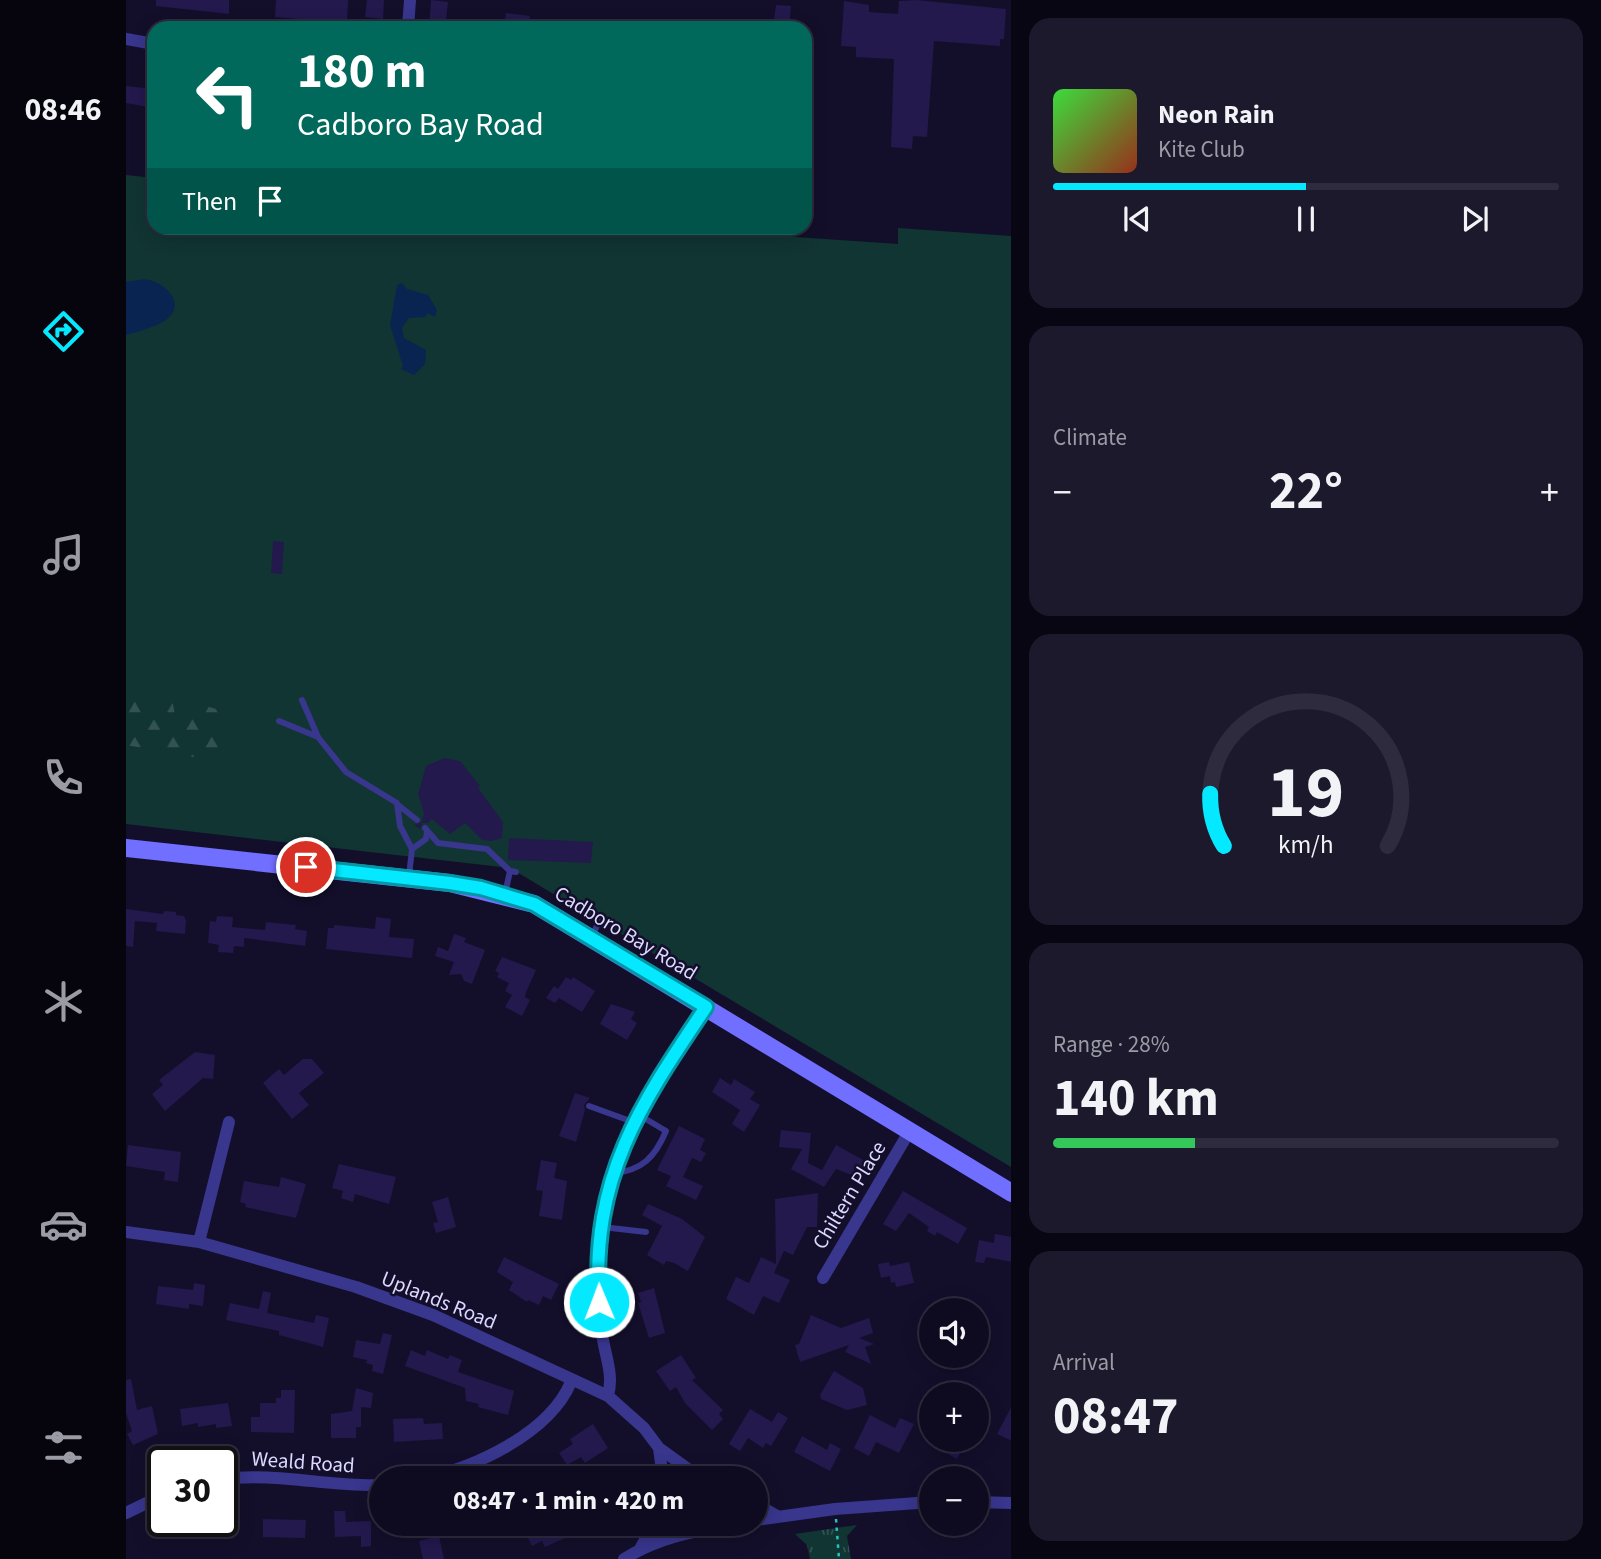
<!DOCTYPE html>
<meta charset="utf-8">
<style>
:root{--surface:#0e0b20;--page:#1c192d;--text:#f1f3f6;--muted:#9b9ba5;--line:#2e2b3e;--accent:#04e9ff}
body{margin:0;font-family:"Source Sans 3",sans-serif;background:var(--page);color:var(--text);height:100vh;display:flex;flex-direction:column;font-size:26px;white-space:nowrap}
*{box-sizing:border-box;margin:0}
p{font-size:23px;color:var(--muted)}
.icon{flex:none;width:38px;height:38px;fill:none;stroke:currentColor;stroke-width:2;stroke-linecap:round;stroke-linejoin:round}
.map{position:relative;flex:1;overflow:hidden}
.side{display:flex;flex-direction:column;gap:18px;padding:18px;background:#080612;width:590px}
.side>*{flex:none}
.top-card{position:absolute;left:21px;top:21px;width:665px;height:214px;border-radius:21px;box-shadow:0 4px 18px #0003,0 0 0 2px var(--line);background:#00695c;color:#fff;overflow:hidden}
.buttons{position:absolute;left:793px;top:1298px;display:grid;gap:14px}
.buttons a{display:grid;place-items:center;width:70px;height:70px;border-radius:50%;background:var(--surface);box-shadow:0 4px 18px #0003,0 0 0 2px var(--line);font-size:35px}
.speed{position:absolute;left:21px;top:1446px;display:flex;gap:14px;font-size:35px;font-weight:700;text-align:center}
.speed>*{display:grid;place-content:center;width:91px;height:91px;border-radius:50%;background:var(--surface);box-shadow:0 4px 18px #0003,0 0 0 2px var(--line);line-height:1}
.speed .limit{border:4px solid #111;border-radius:10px;background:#fff;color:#111}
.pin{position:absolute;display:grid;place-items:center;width:60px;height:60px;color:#fff;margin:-30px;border:4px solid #fff;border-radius:50%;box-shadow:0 2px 7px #0007}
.me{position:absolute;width:77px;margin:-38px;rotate:359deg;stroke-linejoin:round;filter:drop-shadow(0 0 5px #0008)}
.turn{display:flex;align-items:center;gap:24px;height:147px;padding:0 35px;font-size:32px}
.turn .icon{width:91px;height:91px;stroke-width:2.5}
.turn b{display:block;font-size:49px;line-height:60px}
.then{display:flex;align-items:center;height:66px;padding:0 35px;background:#0003;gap:14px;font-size:26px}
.big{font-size:52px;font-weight:700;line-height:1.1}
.side .card{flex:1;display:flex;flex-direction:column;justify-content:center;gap:10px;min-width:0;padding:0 24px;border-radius:21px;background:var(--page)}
.side .dial{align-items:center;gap:0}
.dial svg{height:182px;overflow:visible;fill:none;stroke:var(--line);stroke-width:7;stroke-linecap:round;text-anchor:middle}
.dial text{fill:var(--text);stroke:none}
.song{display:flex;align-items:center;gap:21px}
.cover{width:84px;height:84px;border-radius:10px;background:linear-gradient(135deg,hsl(120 70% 55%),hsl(10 70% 35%))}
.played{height:7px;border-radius:4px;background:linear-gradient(90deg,var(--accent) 50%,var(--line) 50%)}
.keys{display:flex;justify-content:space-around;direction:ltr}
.heat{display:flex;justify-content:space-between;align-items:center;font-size:38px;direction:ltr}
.charge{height:10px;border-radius:5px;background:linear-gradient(90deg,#34c759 28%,var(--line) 0)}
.trip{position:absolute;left:243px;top:1466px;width:399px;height:70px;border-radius:35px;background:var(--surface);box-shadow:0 4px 18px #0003,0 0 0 2px var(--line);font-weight:700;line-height:70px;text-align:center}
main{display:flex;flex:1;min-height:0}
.tabs{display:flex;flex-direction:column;width:126px;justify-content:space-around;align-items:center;background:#06040d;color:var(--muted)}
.tabs .icon{width:49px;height:49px}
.tabs .current{color:var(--accent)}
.tabs b{font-size:32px;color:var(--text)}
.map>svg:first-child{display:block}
.grass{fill:#113533}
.forest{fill:url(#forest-firs)}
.park{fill:url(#park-tufts)}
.water{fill:#092450}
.building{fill:#23194d}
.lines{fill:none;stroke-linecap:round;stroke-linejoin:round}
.path{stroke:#27c5b9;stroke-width:2.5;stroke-dasharray:3.5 5;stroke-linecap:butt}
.service{stroke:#38368d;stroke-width:6}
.minor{stroke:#38368d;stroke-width:12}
.secondary{stroke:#716fff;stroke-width:18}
.route-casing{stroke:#0397a6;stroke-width:18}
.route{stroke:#04e9ff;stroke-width:12}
.labels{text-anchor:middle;stroke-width:5;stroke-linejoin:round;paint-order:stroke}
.street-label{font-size:21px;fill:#dcd8ff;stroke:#130f2b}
</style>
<main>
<nav class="tabs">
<b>08:46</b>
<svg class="icon current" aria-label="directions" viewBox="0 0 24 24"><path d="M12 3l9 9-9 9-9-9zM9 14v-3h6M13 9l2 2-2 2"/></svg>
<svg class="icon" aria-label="music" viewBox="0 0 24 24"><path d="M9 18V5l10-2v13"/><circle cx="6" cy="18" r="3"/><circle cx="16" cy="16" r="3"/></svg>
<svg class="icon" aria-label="phone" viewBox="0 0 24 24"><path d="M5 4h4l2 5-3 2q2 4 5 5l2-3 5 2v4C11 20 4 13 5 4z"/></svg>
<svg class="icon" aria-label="climate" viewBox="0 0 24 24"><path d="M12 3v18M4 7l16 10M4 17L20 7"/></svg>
<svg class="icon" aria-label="car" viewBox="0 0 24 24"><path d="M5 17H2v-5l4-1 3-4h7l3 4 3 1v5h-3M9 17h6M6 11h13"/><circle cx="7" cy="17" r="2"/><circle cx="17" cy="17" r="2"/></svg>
<svg class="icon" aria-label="filters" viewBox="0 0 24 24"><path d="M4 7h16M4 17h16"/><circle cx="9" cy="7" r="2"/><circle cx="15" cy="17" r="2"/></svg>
</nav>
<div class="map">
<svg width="886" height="1559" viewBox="0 0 886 1559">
<defs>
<pattern id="forest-firs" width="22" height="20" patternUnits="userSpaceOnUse" patternTransform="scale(1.75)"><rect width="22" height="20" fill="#113533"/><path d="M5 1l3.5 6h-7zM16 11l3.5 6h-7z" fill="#335252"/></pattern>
<pattern id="park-tufts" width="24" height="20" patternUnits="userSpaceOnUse" patternTransform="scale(1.75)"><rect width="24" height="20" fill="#113533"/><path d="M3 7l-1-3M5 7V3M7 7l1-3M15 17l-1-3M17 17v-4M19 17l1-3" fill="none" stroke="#335252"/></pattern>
</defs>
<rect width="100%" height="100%" fill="#130f2b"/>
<!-- grass -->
<path class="grass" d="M 0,175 L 28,178 L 28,228 L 536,228 L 772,244 L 772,228 L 885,236 L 885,1167 L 384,868 L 0,824 Z"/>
<!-- forest -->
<path class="forest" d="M 0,693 L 37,698 L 47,704 L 49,715 L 60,716 L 77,705 L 90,709 C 100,726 104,746 89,761 L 0,745 Z"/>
<!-- park -->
<path class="park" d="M 731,1525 L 721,1536 L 725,1559 L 684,1559 L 681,1545 L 669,1534 Z"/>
<!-- water -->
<path class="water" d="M 18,279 C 36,281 62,301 41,319 C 35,325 9,333 0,335 L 0,282 Z
M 276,283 L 281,289 L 302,295 L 311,310 L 309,317 L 302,313 L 299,317 L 283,318 L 276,328 L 278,338 L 300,350 L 299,364 L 288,375 L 275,369 L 277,366 L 264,325 L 271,285 Z"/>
<!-- building -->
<path class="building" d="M 30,0 L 103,0 L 103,14 L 30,6 Z
M 150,0 L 222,0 L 221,23 L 149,17 Z
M 241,0 L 258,0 L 257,19 L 239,17 Z
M 305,0 L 322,2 L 319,28 L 303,28 Z
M 790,0 L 880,9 L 878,39 L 874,39 L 874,46 L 808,41 L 801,137 L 787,136 L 786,149 L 765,147 L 768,59 L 730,57 L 730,47 L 715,46 L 718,1 L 743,5 L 743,12 L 772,14 L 773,1 Z
M 650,5 L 665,6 L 663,28 L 647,28 Z
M 380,13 L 404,16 L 403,28 L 378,28 Z
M 0,86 L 28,89 L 28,108 L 0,103 Z
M 147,541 L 158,542 L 156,574 L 145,573 Z
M 319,758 L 334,761 L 354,786 L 352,788 L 377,822 L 376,838 L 366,841 L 356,840 L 339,823 L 324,834 L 306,819 L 302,823 L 296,823 L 294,829 L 288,825 L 296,822 L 298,813 L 292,794 L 300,766 Z
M 383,838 L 467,842 L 465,863 L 382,860 Z
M 0,909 L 37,914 L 38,911 L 50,912 L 50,915 L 58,916 L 60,921 L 59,934 L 30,931 L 31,923 L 9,921 L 7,947 L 0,946 Z
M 91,916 L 107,917 L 106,927 L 139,930 L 140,922 L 170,925 L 169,929 L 181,931 L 179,946 L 118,938 L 118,947 L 108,946 L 107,953 L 92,952 L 93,945 L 82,943 L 84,921 L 90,922 Z
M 250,917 L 265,919 L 263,937 L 288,939 L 286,958 L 200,949 L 202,928 L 208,928 L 208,925 L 249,929 Z
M 328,934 L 340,938 L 338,942 L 359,950 L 346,984 L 338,981 L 335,974 L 323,975 L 328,962 L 309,956 L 312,947 L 322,951 Z
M 376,957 L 410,970 L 400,992 L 399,997 L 404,1000 L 396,1016 L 379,1007 L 386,995 L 379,991 L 383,983 L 371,977 L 373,973 L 369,971 Z
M 440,977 L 445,980 L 447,977 L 469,991 L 456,1012 L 433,998 L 429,1003 L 420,998 L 428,986 L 432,989 Z
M 485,1004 L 509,1012 L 505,1019 L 511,1023 L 501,1040 L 474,1024 Z
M 69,1052 L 89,1055 L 87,1079 L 77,1078 L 39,1111 L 26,1094 L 37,1085 L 33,1080 Z
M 177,1059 L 186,1059 L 198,1073 L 173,1093 L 183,1105 L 166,1119 L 137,1083 L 153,1069 L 158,1075 Z
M 594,1078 L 605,1085 L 608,1079 L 629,1092 L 624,1099 L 634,1105 L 618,1132 L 606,1124 L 614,1110 L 586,1092 Z
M 449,1093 L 464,1098 L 458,1105 L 459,1110 L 450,1142 L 433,1136 Z
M 553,1126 L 579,1139 L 574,1150 L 580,1153 L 575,1162 L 566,1158 L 557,1177 L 577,1186 L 570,1200 L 540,1186 L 545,1176 L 531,1170 Z
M 655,1130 L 685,1133 L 682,1163 L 696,1170 L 710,1145 L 739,1161 L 731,1177 L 710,1169 L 698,1187 L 665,1169 L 676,1149 L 653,1147 Z
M 2,1145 L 55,1152 L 52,1182 L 38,1180 L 39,1172 L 0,1166 Z
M 415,1160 L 431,1163 L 428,1178 L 441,1181 L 436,1220 L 413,1216 L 417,1191 L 410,1190 Z
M 213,1164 L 270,1177 L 263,1204 L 229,1194 L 227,1202 L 215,1198 L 217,1191 L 206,1188 Z
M 155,1177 L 180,1184 L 170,1218 L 119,1207 L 120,1204 L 114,1202 L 118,1181 L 153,1187 Z
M 777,1191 L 841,1228 L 832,1244 L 811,1232 L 809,1236 L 801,1231 L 803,1227 L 783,1213 L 770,1231 L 757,1224 Z
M 692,1193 L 691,1227 L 681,1227 L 667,1255 L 658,1251 L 648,1273 L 664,1280 L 653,1303 L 637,1296 L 628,1315 L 600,1299 L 610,1277 L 623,1283 L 635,1257 L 650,1264 L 649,1199 Z
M 322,1197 L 330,1227 L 310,1233 L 307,1223 L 312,1222 L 306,1202 Z
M 522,1204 L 556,1219 L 579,1237 L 562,1271 L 548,1263 L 540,1261 L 538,1265 L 521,1255 L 536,1226 L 516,1215 Z
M 869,1234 L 886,1237 L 886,1262 L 860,1257 L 858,1263 L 849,1262 L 853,1240 L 868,1243 Z
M 378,1257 L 433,1284 L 425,1300 L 417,1296 L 413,1305 L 402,1300 L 401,1302 L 383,1290 L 387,1282 L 371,1272 Z
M 763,1262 L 764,1266 L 783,1262 L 788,1283 L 770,1287 L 769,1282 L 765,1283 L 764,1276 L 755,1278 L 752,1264 Z
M 68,1283 L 79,1285 L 77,1306 L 63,1304 L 63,1309 L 30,1304 L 32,1286 L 67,1290 Z
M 528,1288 L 539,1333 L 523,1338 L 512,1303 L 515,1302 L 512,1293 Z
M 137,1291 L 145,1293 L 141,1313 L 188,1323 L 190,1315 L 203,1318 L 197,1347 L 153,1335 L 153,1331 L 100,1320 L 104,1303 L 133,1309 Z
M 685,1315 L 715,1328 L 743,1318 L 747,1333 L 733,1338 L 748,1344 L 739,1347 L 745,1364 L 719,1352 L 723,1345 L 674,1362 L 669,1345 L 673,1344 Z
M 257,1333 L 266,1335 L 257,1374 L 246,1371 L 247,1365 L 240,1363 L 241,1360 L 227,1357 L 230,1340 L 254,1344 Z
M 285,1350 L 299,1356 L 301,1350 L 322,1359 L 324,1355 L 336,1360 L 332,1372 L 388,1391 L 382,1415 L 352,1407 L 353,1404 L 340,1401 L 339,1388 L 279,1366 Z
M 555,1355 L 570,1378 L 566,1380 L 597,1410 L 593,1414 L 597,1419 L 586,1430 L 559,1403 L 550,1387 L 544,1391 L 530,1371 Z
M 708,1371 L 737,1388 L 741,1405 L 721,1410 L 695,1399 L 694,1395 Z
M 5,1379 L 11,1410 L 26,1406 L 32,1434 L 7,1445 L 1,1434 L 6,1431 L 0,1413 L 0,1380 Z
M 230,1388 L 247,1393 L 245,1408 L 235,1407 L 235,1427 L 230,1427 L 230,1438 L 205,1438 L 205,1414 L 226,1411 Z
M 155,1390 L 169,1390 L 168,1433 L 125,1432 L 125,1417 L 134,1417 L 134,1403 L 150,1403 L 150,1398 L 155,1398 Z
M 102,1403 L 106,1426 L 90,1428 L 90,1424 L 72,1427 L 72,1423 L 56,1426 L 54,1409 Z
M 886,1406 L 886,1441 L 871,1434 Z
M 624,1409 L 646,1422 L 652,1412 L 662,1418 L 645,1446 L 640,1443 L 637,1448 L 622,1438 L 614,1451 L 603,1444 Z
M 744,1415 L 769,1428 L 774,1418 L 788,1424 L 773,1453 L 750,1442 L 743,1456 L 728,1448 Z
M 297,1418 L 298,1424 L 316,1423 L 317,1439 L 268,1442 L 267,1419 Z
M 467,1424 L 482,1448 L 459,1463 L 455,1457 L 441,1465 L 433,1453 L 447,1444 L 444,1439 Z
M 676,1436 L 701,1450 L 704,1443 L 715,1449 L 704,1471 L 668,1452 Z
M 798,1440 L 832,1440 L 839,1444 L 831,1459 Z
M 208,1511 L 219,1511 L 220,1522 L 245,1521 L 245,1546 L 235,1547 L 235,1536 L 209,1537 Z
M 107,1516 L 107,1537 L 75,1537 L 74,1526 L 80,1526 L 80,1521 L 96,1521 L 96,1517 Z
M 137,1519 L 180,1520 L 179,1538 L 137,1537 Z
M 271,1524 L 313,1524 L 313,1530 L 273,1536 Z
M 407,1524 L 444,1524 L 448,1534 L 419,1547 L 416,1541 L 406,1546 L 400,1534 L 410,1530 Z
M 313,1536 L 318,1559 L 297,1559 L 293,1541 Z"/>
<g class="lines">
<!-- path -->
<path class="path" d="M 710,1519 L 713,1559"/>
<!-- service -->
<path class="service" d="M 176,700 L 192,737 L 220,772 L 271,803 L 274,826 L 286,849 L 283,876
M 153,721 L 192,737
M 271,804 L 291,820
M 299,828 L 312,843 L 361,849 L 384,871
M 286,849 L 300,839 L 301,831
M 379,894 L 384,871 L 390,872
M 466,937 L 473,921
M 463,1106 L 507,1122
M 487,1173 C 516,1171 529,1157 540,1131 L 513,1115
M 476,1227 L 520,1232"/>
<!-- minor -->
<path class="minor" d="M 282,28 L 284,0
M 0,39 L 28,44
M 0,1232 L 73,1242 L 230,1287 L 307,1315 L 482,1396 L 518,1428 L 533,1448 L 576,1479
M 73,1242 L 103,1122
M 697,1278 L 783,1132
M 482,1396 C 488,1374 479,1356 476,1334 C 473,1316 473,1298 472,1280 C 469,1170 522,1094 580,1007
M 533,1448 L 537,1479
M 96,1479 C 150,1472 202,1487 256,1485
M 295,1479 C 348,1468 423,1434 445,1382
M 850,1502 L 886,1503
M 630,1504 L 651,1516
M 0,1513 L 37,1495
M 630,1520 L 709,1509 L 805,1502
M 514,1549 L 528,1524
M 498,1559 C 531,1538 568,1531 607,1524"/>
<!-- secondary -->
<path class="secondary" d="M 0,848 L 324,883 L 408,904 L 886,1193"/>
</g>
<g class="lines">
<defs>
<path id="route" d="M 180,867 L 324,883 L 355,888 L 408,904 L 580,1007 C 514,1105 465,1177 473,1302"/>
</defs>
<!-- route casing -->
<use href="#route" class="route-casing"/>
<!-- route -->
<use href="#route" class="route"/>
</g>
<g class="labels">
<!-- street labels -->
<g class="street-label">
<text transform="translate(500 933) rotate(31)" y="7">Cadboro Bay Road</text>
<text transform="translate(723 1195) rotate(-59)" y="7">Chiltern Place</text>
<text transform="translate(313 1300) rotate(22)" y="7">Uplands Road</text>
<text transform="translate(177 1462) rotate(4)" y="7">Weald Road</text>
</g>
</g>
</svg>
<div class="buttons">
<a><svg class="icon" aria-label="sound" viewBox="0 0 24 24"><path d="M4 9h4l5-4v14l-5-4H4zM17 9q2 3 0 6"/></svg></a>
<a>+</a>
<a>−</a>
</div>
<div class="speed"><div class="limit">30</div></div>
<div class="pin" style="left:180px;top:867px;background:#d93025"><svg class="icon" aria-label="arrive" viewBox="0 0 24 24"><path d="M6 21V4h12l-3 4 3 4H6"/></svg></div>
<svg class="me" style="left:473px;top:1302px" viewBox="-20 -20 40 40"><circle r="17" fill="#04e9ff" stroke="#fff" stroke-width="3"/><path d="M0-11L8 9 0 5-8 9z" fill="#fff"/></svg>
<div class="trip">08:47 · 1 min · 420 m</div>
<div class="top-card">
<div class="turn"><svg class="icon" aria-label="left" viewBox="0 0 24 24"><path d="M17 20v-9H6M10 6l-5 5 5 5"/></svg><div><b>180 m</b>Cadboro Bay Road</div></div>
<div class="then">Then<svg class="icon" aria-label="arrive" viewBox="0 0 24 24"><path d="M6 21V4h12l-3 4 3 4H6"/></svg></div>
</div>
</div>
<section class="side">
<div class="card">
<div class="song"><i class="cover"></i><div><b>Neon Rain</b><p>Kite Club</p></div></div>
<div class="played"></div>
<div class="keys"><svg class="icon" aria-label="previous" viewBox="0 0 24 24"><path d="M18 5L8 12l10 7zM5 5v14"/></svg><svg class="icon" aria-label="pause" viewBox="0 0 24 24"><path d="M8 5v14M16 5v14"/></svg><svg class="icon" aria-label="next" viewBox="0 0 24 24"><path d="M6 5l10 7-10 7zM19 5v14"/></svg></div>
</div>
<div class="card"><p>Climate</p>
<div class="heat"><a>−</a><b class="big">22°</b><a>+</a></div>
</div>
<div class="card dial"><svg viewBox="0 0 100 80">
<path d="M14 69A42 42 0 1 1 86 69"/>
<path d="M14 69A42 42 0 0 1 8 46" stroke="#04e9ff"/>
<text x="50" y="56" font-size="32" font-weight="700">19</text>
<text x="50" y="72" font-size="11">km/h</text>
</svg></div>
<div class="card"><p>Range · 28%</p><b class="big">140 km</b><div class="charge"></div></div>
<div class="card"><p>Arrival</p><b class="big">08:47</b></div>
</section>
</main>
